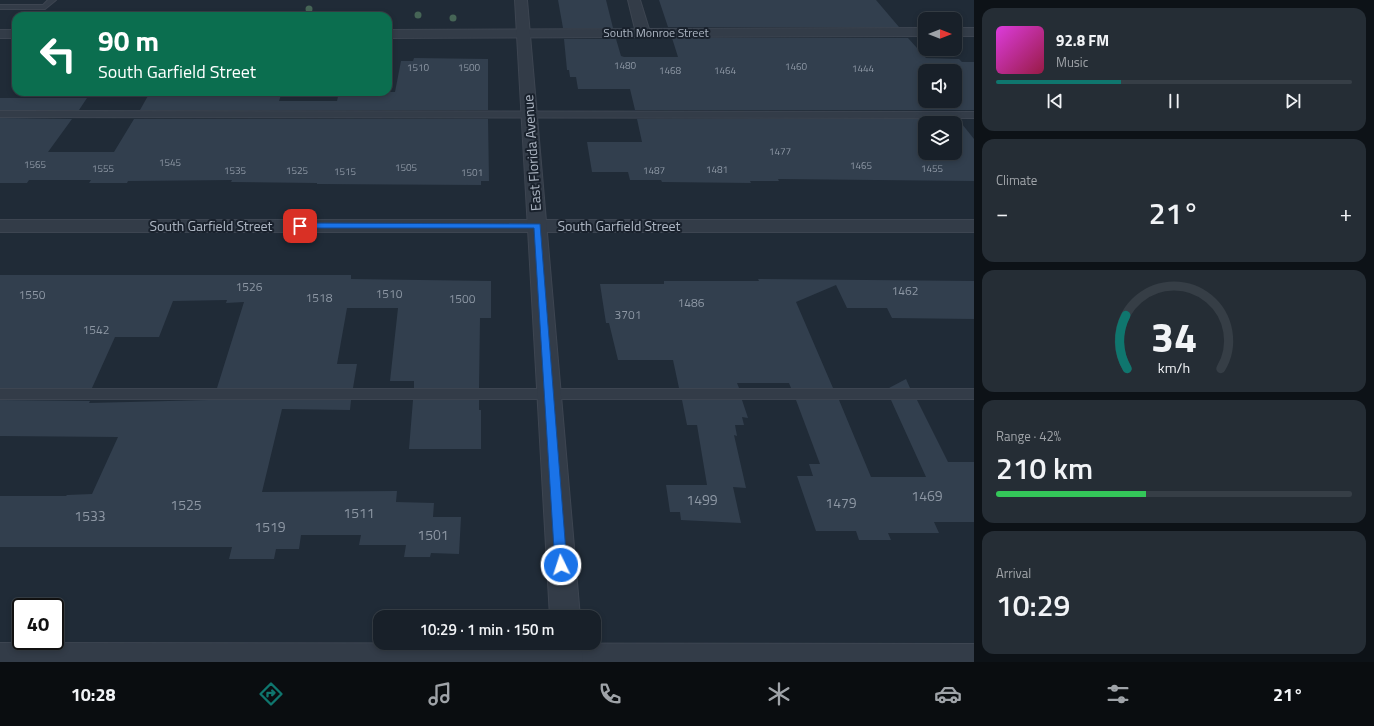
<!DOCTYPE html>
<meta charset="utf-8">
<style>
:root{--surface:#182029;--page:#252d35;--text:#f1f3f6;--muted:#9fa3a8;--line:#363e46;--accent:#0f766e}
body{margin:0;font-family:"Titillium Web",sans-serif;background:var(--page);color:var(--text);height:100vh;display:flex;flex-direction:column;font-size:15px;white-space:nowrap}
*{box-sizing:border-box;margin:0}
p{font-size:13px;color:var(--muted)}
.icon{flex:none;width:22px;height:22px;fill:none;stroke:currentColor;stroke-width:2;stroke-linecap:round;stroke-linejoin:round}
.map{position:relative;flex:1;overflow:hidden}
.panel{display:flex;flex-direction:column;gap:8px;padding:8px;background:#0d1217;width:400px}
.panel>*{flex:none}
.banner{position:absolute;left:12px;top:12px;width:380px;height:84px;border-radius:12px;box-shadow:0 2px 6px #0003,0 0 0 1px var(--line);background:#0b6e4f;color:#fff;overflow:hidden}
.needle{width:26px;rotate:90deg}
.tools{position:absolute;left:918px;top:12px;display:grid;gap:8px}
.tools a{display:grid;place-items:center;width:44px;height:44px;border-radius:8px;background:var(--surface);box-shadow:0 2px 6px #0003,0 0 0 1px var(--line);font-size:20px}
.speed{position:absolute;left:12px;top:598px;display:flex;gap:8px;font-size:20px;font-weight:700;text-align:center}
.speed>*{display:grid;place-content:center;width:52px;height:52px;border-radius:50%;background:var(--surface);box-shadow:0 2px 6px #0003,0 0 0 1px var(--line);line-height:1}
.speed .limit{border:2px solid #111;border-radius:6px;background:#fff;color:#111}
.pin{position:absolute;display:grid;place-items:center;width:34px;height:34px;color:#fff;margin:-17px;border-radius:8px;box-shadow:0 2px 6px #0006}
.me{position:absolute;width:44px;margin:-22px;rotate:356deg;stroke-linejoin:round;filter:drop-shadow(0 0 3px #0008)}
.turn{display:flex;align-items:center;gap:14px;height:84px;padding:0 20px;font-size:18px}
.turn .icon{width:52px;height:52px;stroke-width:2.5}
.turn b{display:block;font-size:28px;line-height:34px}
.big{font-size:30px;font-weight:600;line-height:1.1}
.panel .card{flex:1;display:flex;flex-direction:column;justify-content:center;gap:6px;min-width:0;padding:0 14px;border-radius:12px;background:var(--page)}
.panel .dial{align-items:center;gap:0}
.dial svg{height:104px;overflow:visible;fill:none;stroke:var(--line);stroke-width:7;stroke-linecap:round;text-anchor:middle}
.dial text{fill:var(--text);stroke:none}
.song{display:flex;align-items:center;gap:12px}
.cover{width:48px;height:48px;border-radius:6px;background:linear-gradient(135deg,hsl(300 70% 55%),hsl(340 70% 35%))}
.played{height:4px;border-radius:2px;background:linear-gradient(90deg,var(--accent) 35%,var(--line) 35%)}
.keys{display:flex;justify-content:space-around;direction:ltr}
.heat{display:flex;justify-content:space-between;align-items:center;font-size:22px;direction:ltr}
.charge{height:6px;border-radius:3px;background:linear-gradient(90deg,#34c759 42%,var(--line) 0)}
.trip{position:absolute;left:373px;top:610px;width:228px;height:40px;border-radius:12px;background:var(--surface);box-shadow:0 2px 6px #0003,0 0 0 1px var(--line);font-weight:600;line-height:40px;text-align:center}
.tab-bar{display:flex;height:64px;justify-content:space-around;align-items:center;background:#0a0d10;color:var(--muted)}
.tab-bar .icon{width:28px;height:28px}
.tab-bar .active{color:var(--accent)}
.tab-bar b{font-size:18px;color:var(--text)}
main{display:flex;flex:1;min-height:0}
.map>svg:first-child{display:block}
.building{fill:#323f4e;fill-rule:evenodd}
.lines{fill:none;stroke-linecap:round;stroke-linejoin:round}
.service-casing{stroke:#3d4551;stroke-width:2}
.minor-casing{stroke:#3d4551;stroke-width:2}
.tertiary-casing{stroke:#3d4551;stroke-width:2}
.service{fill:#333c48;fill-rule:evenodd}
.minor{fill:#333c48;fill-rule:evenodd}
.tertiary{fill:#333c48;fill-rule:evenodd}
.tree{fill:#466556}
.route{fill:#1a73e8;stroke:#114b97}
.labels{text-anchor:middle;stroke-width:4;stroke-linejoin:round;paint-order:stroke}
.far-number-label{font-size:10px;fill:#8d97a4}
.far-street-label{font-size:12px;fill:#aeb7c4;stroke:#19212c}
.number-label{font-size:12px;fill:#8d97a4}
.street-label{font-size:14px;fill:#aeb7c4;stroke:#19212c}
.near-number-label{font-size:14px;fill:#8d97a4}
</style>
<main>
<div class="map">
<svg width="974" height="662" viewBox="0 0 974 662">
<rect width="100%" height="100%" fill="#202b37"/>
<!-- building -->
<path class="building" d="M 558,0 L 606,0 L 613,28 L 563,28 Z
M 659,0 L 876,0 L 899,27 L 668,27 Z
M 672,38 L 908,38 L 926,58 L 959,59 L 962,62 L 974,62 L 974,110 L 635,110 L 630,89 L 578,89 L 576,77 L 570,77 L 569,70 L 567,70 L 564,39 L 616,39 L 621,56 L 624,57 L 678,57 ZM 925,71 L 955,71 L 955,101 L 925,101 Z
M 414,58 L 488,59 L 488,110 L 140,110 L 149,94 L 182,94 L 205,92 L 282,92 L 279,101 L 337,101 L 339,92 L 395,92 L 401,61 L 413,61 Z
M 0,98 L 87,98 L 79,110 L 0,110 Z
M 0,118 L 72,119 L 48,152 L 114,152 L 134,119 L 488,119 L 489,181 L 481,181 L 481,185 L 317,184 L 317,183 L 231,182 L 232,180 L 128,181 L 127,183 L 89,183 L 91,180 L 29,180 L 27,183 L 0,183 Z
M 637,119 L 958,119 L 974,139 L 974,181 L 778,179 L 779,181 L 750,181 L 751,183 L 662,182 L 661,180 L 630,180 L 628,172 L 592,172 L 587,142 L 642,142 ZM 925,123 L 955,123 L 955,153 L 925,153 Z
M 0,275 L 351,275 L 351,279 L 491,281 L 491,318 L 480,318 L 479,388 L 414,388 L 414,381 L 390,381 L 398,308 L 347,308 L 337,364 L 357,364 L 353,388 L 217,388 L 244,302 L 226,303 L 227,300 L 173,301 L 159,337 L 115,337 L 92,388 L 0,388 Z
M 758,279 L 974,281 L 974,319 L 892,318 L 887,308 L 847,308 L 836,285 L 796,302 L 833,388 L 791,388 L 789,383 L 737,383 L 739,388 L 679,388 L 673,360 L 618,360 L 609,323 L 606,323 L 600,284 L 664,284 L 664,281 L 759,281 Z
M 906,379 L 910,388 L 889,388 Z
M 0,400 L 90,401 L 89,403 L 208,400 L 351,400 L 350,410 L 282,409 L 262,492 L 397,491 L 396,502 L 434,503 L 433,517 L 461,517 L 459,554 L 431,553 L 430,557 L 404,557 L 406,545 L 359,545 L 361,535 L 301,535 L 299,549 L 276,549 L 274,559 L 229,559 L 232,547 L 0,547 L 0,496 L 66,496 L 67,495 L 92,494 L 118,437 L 0,436 Z
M 413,400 L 479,400 L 479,410 L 481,410 L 481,449 L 409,449 Z
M 682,400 L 742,400 L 748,418 L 742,417 L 744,425 L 735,425 L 737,436 L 734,435 L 746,488 L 733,487 L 741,523 L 681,520 L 680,512 L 670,512 L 666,485 L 707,485 L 697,425 L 687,425 Z
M 796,400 L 839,400 L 871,477 L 926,477 L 891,400 L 917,400 L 948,462 L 974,462 L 974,522 L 934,522 L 939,533 L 888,533 L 891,540 L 859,540 L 856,531 L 816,531 L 797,476 L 813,476 L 809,464 L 820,464 Z"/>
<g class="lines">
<defs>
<path id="service" d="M 48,0 L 56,0 L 45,9 L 0,9 L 0,5 L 43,5 Z
M 0,111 L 974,112 L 974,118 L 0,117 Z
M 0,389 L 974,389 L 974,399 L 0,399 Z"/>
<path id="minor" d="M 628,0 L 640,0 L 649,29 L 925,28 L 925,36 L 388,38 L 388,30 L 635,29 Z
M 955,28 L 974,28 L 974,36 L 955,36 Z
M 0,30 L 16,30 L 16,38 L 0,38 Z
M 0,220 L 974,220 L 974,232 L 0,232 Z
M 0,643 L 974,644 L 974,662 L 0,662 Z"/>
<path id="tertiary" d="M 515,0 L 527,0 L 580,617 L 550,617 Z
M 551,643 L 581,643 L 583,662 L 551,662 Z"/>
</defs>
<!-- service casing -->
<use href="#service" class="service-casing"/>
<!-- minor casing -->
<use href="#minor" class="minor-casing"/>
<!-- tertiary casing -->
<use href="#tertiary" class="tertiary-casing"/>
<!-- service -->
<use href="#service" class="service"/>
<!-- minor -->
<use href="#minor" class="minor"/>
<!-- tertiary -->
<use href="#tertiary" class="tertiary"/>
</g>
<!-- trees -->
<g class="tree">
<circle cx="309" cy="9" r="3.5"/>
<circle cx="418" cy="15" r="3.5"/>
<circle cx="453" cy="18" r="3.5"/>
</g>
<!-- route -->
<path class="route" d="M 300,223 L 540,224 L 567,565 L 565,568 L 561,570 L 557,568 L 555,565 L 534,228 L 298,228 L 298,224 Z"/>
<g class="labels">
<!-- far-number labels -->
<g class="far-number-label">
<text x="625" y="69">1480</text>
<text x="796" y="70">1460</text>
<text x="418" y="71">1510</text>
<text x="469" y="71">1500</text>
<text x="863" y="72">1444</text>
<text x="670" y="74">1468</text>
<text x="725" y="74">1464</text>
<text x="780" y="155">1477</text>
<text x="170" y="166">1545</text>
<text x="35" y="168">1565</text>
<text x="861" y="169">1465</text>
<text x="406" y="171">1505</text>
<text x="103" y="172">1555</text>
<text x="932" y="172">1455</text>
<text x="717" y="173">1481</text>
<text x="235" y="174">1535</text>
<text x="297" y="174">1525</text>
<text x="654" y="174">1487</text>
<text x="345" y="175">1515</text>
<text x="472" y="176">1501</text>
</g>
<!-- far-street labels -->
<g class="far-street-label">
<text x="656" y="37">South Monroe Street</text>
</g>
<!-- number labels -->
<g class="number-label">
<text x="249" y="291">1526</text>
<text x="905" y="295">1462</text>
<text x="389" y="298">1510</text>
<text x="32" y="299">1550</text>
<text x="319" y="302">1518</text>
<text x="462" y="303">1500</text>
<text x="691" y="307">1486</text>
<text x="628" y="319">3701</text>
<text x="96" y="334">1542</text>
</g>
<!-- street labels -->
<g class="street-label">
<text transform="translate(532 153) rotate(-94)" y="5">East Florida Avenue</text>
<text x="211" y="231">South Garfield Street</text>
<text x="619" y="231">South Garfield Street</text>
</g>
<!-- near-number labels -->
<g class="near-number-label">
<text x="927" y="501">1469</text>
<text x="702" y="505">1499</text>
<text x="841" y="508">1479</text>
<text x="186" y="510">1525</text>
<text x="359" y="518">1511</text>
<text x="90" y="521">1533</text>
<text x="270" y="532">1519</text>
<text x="433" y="540">1501</text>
</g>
</g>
</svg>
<div class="tools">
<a><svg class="needle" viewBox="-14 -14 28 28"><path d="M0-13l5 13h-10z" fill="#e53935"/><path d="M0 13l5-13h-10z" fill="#9fa3a8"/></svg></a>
<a><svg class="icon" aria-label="sound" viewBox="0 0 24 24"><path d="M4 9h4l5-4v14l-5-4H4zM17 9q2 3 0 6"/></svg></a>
<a><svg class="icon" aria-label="layers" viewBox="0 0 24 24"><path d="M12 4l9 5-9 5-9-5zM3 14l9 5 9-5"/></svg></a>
</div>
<div class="speed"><div class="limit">40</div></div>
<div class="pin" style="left:300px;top:226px;background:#d93025"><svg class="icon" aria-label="arrive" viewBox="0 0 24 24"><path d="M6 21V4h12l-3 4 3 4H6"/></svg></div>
<svg class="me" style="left:561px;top:565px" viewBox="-20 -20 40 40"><circle r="17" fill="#1a73e8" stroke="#fff" stroke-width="3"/><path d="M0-11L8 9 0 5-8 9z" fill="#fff"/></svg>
<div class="trip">10:29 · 1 min · 150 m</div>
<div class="banner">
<div class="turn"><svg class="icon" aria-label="left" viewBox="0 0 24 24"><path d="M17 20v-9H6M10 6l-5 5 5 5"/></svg><div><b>90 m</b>South Garfield Street</div></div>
</div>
</div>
<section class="panel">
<div class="card">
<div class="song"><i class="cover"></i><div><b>92.8 FM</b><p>Music</p></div></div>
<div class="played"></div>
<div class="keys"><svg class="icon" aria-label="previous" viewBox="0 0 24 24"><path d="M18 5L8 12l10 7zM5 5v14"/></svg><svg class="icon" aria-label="pause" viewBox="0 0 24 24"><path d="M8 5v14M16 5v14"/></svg><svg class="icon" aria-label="next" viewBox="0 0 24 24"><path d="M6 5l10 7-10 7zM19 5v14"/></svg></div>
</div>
<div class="card"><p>Climate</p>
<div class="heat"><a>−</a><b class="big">21°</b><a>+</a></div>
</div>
<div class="card dial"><svg viewBox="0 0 100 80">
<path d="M14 69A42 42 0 1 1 86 69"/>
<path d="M14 69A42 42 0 0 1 13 28" stroke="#0f766e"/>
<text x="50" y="56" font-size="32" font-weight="700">34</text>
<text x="50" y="72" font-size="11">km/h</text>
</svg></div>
<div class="card"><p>Range · 42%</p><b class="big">210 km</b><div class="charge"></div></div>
<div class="card"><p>Arrival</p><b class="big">10:29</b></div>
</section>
</main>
<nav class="tab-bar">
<b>10:28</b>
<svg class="icon active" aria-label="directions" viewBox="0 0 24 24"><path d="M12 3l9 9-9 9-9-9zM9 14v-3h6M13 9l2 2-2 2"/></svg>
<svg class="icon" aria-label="music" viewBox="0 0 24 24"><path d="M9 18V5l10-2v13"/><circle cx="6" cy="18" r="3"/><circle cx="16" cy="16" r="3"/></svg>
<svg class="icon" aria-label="phone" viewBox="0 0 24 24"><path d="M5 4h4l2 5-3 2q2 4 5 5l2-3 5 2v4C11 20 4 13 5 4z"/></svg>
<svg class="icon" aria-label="climate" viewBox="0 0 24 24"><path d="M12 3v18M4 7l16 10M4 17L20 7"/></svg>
<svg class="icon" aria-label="car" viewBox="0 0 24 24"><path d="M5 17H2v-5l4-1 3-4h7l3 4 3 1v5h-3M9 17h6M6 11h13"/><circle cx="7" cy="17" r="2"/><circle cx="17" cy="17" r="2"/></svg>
<svg class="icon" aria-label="filters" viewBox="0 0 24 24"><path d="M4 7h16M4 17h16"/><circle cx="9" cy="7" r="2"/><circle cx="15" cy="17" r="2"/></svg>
<b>21°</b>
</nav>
